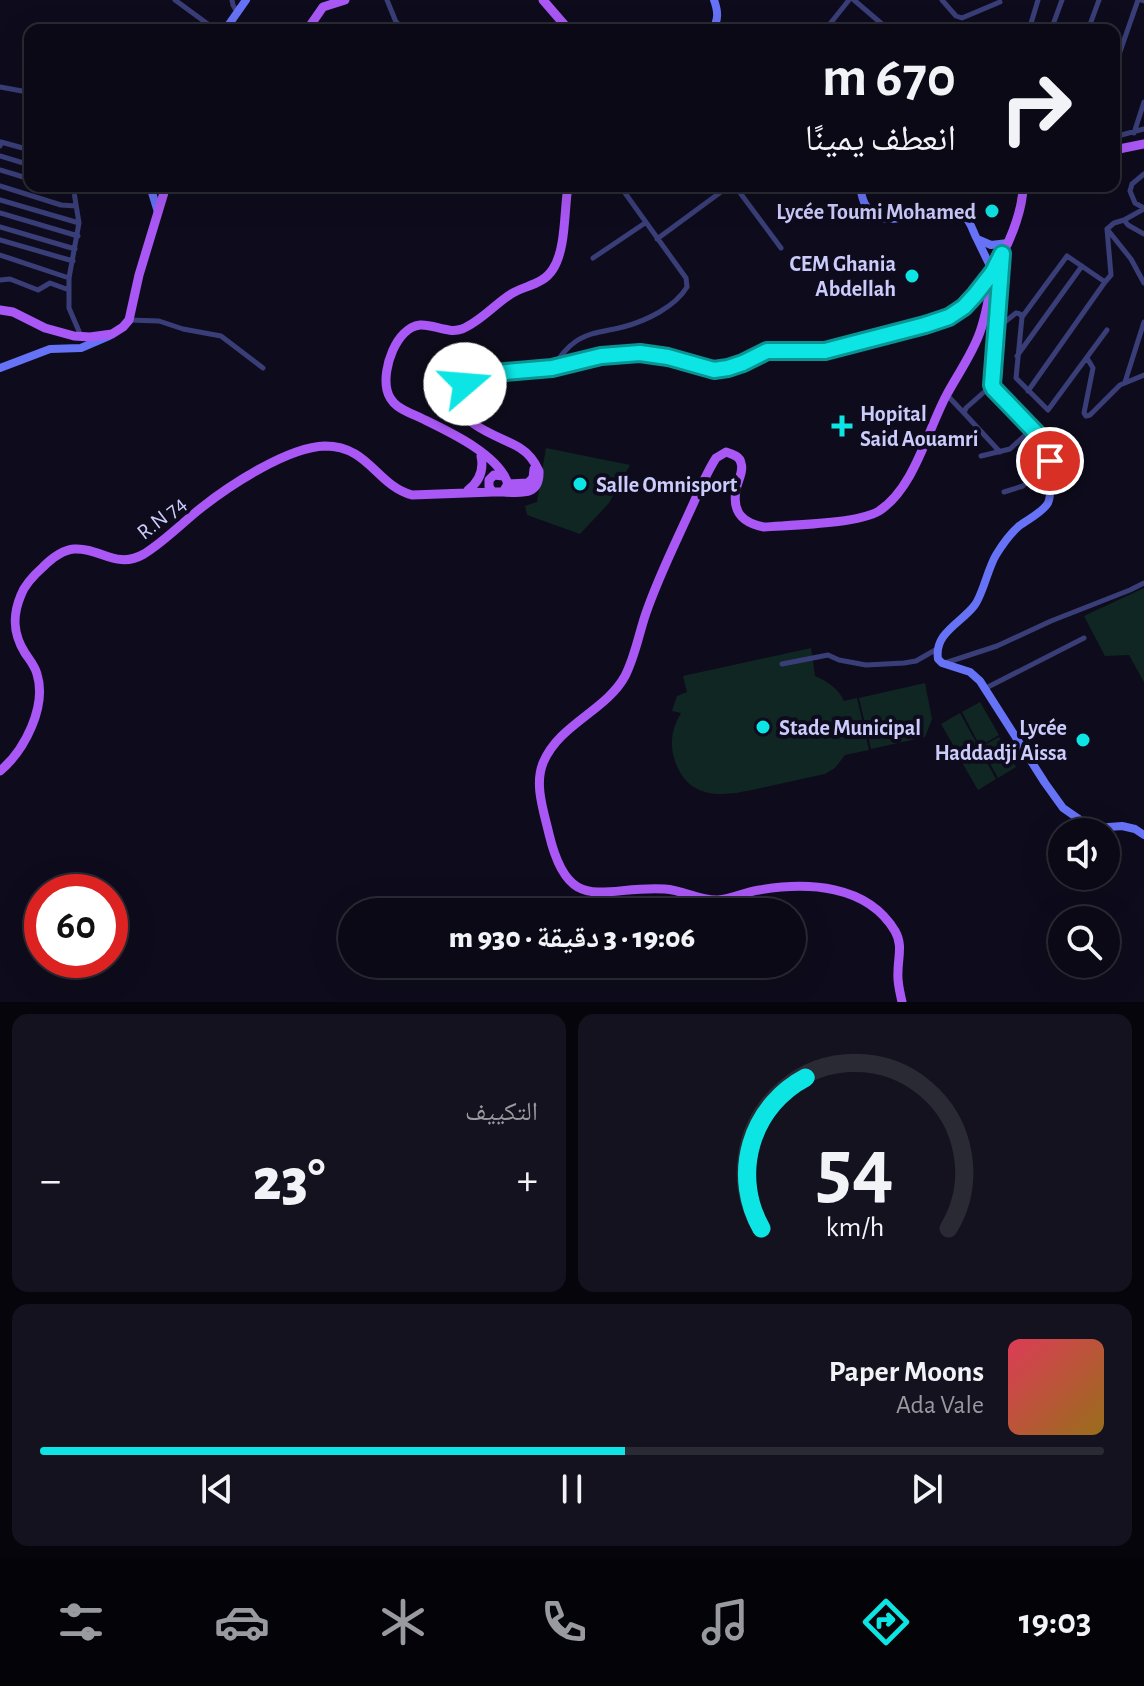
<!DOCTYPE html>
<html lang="ar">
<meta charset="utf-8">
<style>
:root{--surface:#0a0915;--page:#13121e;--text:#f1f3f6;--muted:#999aa0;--line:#2a2a34;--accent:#0de5e4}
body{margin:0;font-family:"Alegreya Sans","Noto Naskh Arabic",sans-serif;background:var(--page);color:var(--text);direction:rtl;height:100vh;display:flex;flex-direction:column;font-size:30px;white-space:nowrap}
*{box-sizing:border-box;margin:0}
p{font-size:26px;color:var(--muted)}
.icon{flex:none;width:44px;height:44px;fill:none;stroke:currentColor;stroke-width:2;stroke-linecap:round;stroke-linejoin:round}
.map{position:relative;height:1002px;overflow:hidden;direction:ltr}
.drawer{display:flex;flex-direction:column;gap:12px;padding:12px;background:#06050c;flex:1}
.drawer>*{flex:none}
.banner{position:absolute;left:24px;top:24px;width:1096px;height:168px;border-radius:16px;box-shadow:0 8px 32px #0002,0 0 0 2px var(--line);direction:rtl;background:#0a0915;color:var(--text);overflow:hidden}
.controls{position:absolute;left:1048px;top:818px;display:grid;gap:16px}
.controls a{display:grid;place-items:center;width:72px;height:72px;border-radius:50%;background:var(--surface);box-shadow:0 8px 32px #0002,0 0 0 2px var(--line);font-size:40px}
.speed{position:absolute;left:24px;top:874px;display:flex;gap:16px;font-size:40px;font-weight:700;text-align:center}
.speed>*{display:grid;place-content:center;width:104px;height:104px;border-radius:50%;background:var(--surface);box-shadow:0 8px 32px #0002,0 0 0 2px var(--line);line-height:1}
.speed .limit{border:12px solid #d22;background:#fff;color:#111}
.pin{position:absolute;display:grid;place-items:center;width:68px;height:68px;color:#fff;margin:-34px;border:4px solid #fff;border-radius:50%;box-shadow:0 2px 8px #0007}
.me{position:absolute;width:88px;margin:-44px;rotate:72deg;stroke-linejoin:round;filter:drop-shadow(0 0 6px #0008)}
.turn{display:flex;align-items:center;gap:28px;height:168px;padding:0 32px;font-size:36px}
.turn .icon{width:104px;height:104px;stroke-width:2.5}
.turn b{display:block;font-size:56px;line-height:68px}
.big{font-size:60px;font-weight:800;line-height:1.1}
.drawer .tile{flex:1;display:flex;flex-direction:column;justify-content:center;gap:12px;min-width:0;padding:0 28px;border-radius:16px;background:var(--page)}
.drawer .dial{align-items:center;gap:0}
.dial svg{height:208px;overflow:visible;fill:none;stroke:var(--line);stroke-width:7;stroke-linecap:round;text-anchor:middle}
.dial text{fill:var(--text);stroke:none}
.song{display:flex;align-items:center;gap:24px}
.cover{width:96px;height:96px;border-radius:12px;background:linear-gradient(135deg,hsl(350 70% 55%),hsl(40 70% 35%))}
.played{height:8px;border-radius:4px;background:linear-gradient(90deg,var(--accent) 55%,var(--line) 55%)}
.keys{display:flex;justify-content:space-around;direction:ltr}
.heat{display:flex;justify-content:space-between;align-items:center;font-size:44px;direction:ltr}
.drawer .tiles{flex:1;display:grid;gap:12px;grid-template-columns:1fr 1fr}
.tile:last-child{grid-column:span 2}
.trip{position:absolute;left:338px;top:898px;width:468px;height:80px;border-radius:40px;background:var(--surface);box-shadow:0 8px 32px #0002,0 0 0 2px var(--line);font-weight:800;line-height:80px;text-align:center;direction:rtl}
.dock{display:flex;height:128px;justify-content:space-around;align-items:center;background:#040408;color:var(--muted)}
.dock .icon{width:56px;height:56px}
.dock .on{color:var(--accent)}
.dock b{font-size:36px;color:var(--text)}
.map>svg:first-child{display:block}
.green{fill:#102623}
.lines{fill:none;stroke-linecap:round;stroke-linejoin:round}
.street{stroke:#3a3e78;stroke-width:5}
.secondary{stroke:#6773f6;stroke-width:8}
.primary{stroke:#aa58f5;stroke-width:9}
.route-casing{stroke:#089594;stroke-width:20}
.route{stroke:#0de5e4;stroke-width:14}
.poi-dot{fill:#0de5e4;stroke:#0e0c1c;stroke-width:3}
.labels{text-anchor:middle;stroke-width:8;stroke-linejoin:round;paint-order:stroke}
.poi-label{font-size:22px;font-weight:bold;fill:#cbcbfc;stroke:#0e0c1c;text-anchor:end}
.street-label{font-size:22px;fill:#cbcbfc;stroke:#0e0c1c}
</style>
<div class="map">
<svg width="1144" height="1002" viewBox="0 0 1144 1002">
<rect width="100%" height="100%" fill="#0e0c1c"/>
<!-- green -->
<path class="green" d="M 546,448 L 630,465 L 609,503 L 580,534 L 527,515 L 525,506 L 537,502 Z
M 1144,588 L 1144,682 L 1129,655 L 1105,656 L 1084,616 Z
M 811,648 L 815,676 C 828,682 838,688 844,701 L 857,698 L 869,750 L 845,755 L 835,768 L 825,774 C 806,778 788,782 770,786 C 734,794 691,807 675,761 C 669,744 672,728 681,713 L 672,711 L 677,696 L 687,692 L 683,676 Z
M 925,683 L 932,719 L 925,737 L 871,749 L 859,698 Z
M 980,702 L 999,735 L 980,746 L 962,712 Z
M 960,713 L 978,746 L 960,757 L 941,724 Z
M 999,737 L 1016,767 L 998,778 L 981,747 Z
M 979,748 L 996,779 L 978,790 L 960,759 Z"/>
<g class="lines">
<!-- street -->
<path class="street" d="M 175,0 L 216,30
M 232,0 L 233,5 L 237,12
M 387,0 L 396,22 L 406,30
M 854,0 L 889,30
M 942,0 L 956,16 L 962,18 L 1000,2
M 1141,0 L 1144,1
M 1054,23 L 1073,30
M 825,30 L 849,0
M 1029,30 L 1038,0
M 1051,30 L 1062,0
M 1088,30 L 1099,0
M 1114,69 L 1138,0
M 0,87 L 22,91 L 30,95
M 1134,133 L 1144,102
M 1114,137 L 1144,129
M 0,146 L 1,142 L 30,150
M 0,156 L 30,165
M 0,170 L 30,179
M 1144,174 L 1132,184 L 1130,191 L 1135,203 L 1144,208
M 0,186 L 61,205 L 76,206
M 50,186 L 74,192
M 73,186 L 79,223 L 69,278 L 69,308 L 81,336
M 735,186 L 781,248
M 740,192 L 750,186
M 0,200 L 79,223
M 1144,209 L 1124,220 L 1128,225 L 1144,234
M 0,213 L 78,236
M 0,227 L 75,249
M 1107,229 L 1131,259 L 1144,283
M 657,239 L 729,186
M 0,240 L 73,261
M 0,255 L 69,278
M 593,258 L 645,223
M 0,280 L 10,279 L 38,290 L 50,283 L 69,290
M 1105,282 L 1111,275 L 1107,229 L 1114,223 L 1124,220
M 1022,317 L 1067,256 L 1105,282 L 1028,391
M 129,320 L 159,321 L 183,329 L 221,336 L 263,368
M 996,329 L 1016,313 L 1020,314 L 1022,317 L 1016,378 L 1048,410 L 1107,330
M 1017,356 L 1082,266
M 1087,358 L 1093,368 L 1084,413 L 1086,416 L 1090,415 L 1120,385 L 1144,375
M 554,366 C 560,357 566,348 575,342 C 589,332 607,331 623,327 C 646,321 675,307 687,287 L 686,278 L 620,186
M 1125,382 L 1144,322
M 992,385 L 966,408 L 964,413 L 1000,452
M 947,395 L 964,413
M 981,456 L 1010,449 L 1032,429
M 1004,492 L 1023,486 L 1048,462
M 945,663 L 997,646 L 1051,621 L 1130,590 L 1144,583
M 782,664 L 828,655 L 839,660 L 866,665 L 904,663 L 916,661 L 937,649
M 986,688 L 1084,638"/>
<!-- secondary -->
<path class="secondary" d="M 225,30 L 246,0
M 712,30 C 719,20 718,11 714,0
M 150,186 L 158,212
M 860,186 C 861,192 862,199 865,204 C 883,242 939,193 965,217 C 971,222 973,232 977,239
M 1002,255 L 992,385 L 994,389 L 1045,442 C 1049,451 1050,461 1050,472 C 1050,481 1052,494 1048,503 C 1042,513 1028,519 1019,526 C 1010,534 1002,545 996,555 C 988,568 982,597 974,606 C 961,623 934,633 938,659 L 942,663 L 970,672 L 980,681 L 1045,783 L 1063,808 L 1089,826 L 1096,828 L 1122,826 L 1135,829 L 1144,835
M 993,272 L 977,239 L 991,245 L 1008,243
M 0,368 L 50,349 L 81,348 L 109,336"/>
<!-- primary -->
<path class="primary" d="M 543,0 L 569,30
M 307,30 L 323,7 L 345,0
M 1114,150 L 1144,144
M 0,310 L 13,312 L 45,328 L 74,336 L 90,337 L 112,334 L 123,327 L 129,320 L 139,275 L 166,186
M 503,476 L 494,475 L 489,480 L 489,487 L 493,492 L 503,492 L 508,484 C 499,455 450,432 423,419 C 409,412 391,408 387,390 C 382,369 396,328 420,325 C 434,324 448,334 462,329 C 480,322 495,304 511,294 C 526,285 543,285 553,269 C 566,249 564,211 568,186
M 508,484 L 528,483 L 533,478 L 534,469
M 468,490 C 480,481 484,470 481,456
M 503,492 C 522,493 540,496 539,471 C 535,462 528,453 520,448 C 502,437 461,426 459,402 C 459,392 465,381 474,377 C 494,368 530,371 552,368 C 582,363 610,350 642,353 C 666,355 690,369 712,370 C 737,371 748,355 769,351 C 787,348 806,354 824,351 C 844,348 863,340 883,335 C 904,329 927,327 947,318 C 985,300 1023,226 1023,186
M 0,771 C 25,750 47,706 37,674 C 35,666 29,659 25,653 C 13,634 12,616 21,595 C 25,584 34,575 43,567 C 51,559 62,550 74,549 C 100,547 116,570 144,554 C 165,541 182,523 201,508 C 230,485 288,447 325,446 C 369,446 376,485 412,495 L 493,492
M 902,1002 C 900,992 897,982 898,972 C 898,957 903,945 895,931 C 867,884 807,882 759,890 C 745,892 732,899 718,900 C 700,901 683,890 665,889 C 603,885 569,918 549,834 C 544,812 534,785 543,763 C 559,724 606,711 625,676 C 635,657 639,633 646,613 C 658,578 674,546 689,513 C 698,494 705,475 716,458 L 726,452 C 732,454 740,456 741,463 C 744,472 737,482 736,490 C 732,513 743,523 764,527 C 790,525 858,524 879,511 C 914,488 927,432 946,396 C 957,375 972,355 980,332 C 987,312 990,293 993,272"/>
</g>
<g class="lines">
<defs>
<path id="route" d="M 465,384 L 471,378 L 483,374 L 552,368 L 601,356 L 640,353 L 668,357 L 714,370 L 728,368 L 743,363 L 767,351 L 825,351 L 925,325 L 949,317 L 964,307 L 975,295 L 993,272 L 1002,254 L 992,385 L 994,389 L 1045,442 L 1048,448 L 1050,461"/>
</defs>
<!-- route casing -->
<use href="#route" class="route-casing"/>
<!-- route -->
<use href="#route" class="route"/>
</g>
<!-- markers -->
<g class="poi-dot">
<circle cx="992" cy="211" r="8"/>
<circle cx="912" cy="276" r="8"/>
<path d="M838 414h8v8h8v8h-8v8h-8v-8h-8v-8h8z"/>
<circle cx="580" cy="484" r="8"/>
<circle cx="763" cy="727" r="8"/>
<circle cx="1083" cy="740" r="8"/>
</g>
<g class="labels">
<!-- poi labels -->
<g class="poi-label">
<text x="976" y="219">Lycée Toumi Mohamed</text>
<text x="896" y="271">CEM Ghania<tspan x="896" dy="25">Abdellah</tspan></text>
<text x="860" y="421" text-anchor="start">Hopital<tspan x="860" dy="25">Said Aouamri</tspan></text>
<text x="596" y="492" text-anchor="start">Salle Omnisport</text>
<text x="779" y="735" text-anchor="start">Stade Municipal</text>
<text x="1067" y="735">Lycée<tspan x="1067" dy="25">Haddadji Aissa</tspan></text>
</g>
<!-- street labels -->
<g class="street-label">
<text transform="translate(161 517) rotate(-38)" y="8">R.N 74</text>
</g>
</g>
</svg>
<div class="controls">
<a><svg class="icon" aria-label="sound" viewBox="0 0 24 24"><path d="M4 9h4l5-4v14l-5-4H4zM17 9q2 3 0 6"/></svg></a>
<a><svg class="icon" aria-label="search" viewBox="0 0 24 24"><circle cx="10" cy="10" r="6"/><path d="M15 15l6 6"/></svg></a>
</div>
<div class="speed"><div class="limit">60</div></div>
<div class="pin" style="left:1050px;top:461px;background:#d93025"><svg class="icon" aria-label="arrive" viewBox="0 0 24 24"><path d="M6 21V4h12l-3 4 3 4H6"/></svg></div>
<svg class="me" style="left:465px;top:384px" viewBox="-20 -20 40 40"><circle r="19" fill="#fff"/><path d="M0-13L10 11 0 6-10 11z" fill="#0de5e4"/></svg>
<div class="trip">19:06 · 3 دقيقة · 930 m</div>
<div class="banner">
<div class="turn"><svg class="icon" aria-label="right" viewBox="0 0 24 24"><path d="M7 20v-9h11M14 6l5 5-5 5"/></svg><div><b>670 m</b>انعطف يمينًا</div></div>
</div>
</div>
<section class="drawer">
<div class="tiles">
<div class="tile dial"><svg viewBox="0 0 100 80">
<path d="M14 69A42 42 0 1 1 86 69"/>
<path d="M14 69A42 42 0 0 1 31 11" stroke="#0de5e4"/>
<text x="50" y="56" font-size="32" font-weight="700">54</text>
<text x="50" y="72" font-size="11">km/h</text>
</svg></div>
<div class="tile"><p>التكييف</p>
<div class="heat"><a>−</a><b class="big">23°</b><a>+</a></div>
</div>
<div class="tile">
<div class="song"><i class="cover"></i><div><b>Paper Moons</b><p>Ada Vale</p></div></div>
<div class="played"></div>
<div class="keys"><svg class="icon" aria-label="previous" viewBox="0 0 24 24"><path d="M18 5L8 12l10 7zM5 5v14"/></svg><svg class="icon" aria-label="pause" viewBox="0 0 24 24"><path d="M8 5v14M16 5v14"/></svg><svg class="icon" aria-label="next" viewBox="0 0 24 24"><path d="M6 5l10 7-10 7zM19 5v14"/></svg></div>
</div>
</div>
</section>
<nav class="dock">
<b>19:03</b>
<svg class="icon on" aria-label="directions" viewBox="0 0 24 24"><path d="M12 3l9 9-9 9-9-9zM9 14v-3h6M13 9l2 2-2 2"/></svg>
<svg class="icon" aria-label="music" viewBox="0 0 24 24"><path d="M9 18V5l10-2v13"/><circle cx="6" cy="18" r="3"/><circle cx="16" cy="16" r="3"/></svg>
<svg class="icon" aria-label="phone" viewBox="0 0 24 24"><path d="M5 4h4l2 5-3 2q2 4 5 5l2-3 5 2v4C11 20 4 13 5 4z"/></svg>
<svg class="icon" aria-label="climate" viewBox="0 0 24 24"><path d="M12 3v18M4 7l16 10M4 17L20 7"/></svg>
<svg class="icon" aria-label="car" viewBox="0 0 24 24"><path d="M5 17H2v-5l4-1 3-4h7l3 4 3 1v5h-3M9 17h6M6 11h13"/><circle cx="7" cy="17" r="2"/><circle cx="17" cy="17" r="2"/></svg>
<svg class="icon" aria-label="filters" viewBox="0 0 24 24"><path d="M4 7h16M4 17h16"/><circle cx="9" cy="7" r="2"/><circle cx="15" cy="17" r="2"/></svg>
</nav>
